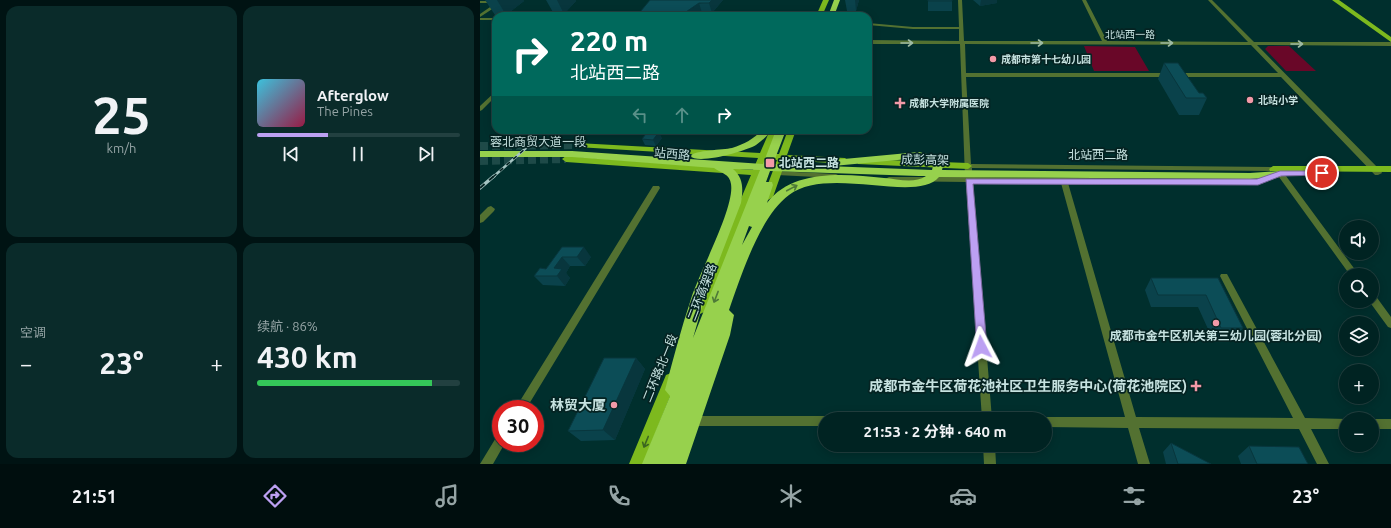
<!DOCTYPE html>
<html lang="zh">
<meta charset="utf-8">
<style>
:root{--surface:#002322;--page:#0a2b2a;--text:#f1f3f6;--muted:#95a4a5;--line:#224040;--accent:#bca0f2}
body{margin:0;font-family:Ubuntu,"Noto Sans SC",sans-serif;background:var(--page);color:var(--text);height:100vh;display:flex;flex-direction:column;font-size:15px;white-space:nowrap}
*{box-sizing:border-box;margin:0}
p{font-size:13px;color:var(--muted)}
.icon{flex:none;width:22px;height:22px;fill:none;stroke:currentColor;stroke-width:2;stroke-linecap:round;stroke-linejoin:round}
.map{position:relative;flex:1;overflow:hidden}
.details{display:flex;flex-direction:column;gap:6px;padding:6px;background:#001313;width:480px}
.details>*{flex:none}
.banner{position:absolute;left:12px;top:12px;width:380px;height:122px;border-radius:12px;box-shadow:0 2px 10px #0003,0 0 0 1px var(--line);background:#00695c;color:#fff;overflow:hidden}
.fabs{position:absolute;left:859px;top:220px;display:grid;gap:8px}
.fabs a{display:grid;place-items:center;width:40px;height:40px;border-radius:50%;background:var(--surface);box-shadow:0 2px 10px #0003,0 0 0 1px var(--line);font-size:20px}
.speed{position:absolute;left:12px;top:400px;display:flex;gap:8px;font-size:20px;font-weight:700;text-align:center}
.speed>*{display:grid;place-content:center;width:52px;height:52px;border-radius:50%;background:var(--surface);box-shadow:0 2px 10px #0003,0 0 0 1px var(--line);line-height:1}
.speed .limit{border:6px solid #d22;background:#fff;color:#111}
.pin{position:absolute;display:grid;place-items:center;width:34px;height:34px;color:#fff;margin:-17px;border:2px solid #fff;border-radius:50%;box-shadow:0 1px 4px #0007}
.me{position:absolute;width:44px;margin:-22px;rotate:356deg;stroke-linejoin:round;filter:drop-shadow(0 0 3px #0008)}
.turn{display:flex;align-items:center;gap:14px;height:84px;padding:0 12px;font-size:18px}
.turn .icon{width:52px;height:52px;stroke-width:2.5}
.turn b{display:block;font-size:28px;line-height:34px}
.lanes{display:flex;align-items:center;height:38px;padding:0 12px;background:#0003;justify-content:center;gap:20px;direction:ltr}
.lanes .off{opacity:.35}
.big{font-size:30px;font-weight:700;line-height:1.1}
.details .card{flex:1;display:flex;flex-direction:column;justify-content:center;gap:6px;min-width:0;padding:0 14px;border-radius:12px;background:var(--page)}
.details .dial{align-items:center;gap:0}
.dial b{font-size:52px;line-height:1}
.song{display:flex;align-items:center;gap:12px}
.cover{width:48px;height:48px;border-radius:6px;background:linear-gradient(135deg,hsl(190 70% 55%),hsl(340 70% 35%))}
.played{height:4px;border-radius:2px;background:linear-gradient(90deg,var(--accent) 35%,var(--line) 35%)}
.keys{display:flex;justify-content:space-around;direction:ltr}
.heat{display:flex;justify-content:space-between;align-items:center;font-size:22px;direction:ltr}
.charge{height:6px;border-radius:3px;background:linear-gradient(90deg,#34c759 86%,var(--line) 0)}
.details .tiles{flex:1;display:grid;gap:6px;grid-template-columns:repeat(2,1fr)}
.trip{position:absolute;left:338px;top:412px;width:234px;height:40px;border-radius:20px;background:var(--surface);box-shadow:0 2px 10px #0003,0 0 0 1px var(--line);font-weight:700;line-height:40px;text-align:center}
.tab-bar{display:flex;height:64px;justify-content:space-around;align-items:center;background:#000e0e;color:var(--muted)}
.tab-bar .icon{width:28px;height:28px}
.tab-bar .active{color:var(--accent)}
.tab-bar b{font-size:18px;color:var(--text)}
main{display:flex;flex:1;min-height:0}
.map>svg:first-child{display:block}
.green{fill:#690728}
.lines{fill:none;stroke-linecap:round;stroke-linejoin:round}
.major-tunnel{stroke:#1e4a48;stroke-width:8;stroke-dasharray:8 4;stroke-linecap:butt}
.minor{fill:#537131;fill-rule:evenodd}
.major{fill:#7db91e;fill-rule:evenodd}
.highway{fill:#97d14d;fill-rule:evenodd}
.rail-far1-casing{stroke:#a5c4c2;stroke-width:2.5}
.rail-casing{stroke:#a5c4c2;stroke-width:3.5}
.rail-far1{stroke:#052322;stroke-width:1.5;stroke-dasharray:4.5;stroke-linecap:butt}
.rail{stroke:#052322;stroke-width:2;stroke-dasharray:6;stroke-linecap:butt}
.wall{fill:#0a424b}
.shaded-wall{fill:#08363d}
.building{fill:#0c4d57;stroke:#08363d}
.oneway{stroke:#9ebaa3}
.oneway2{stroke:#4e7a38}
.oneway3{stroke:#3b6620}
.route{fill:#bca0f2;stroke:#7a689d}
.poi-dot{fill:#f39aa8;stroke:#052322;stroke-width:1.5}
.labels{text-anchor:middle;stroke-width:3.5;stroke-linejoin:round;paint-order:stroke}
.far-street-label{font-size:10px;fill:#c6e2e0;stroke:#052322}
.far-poi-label{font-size:10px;font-weight:bold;fill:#c6e2e0;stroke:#052322;text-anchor:start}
.street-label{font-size:12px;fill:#c6e2e0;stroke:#052322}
.poi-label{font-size:12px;font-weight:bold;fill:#c6e2e0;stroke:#052322;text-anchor:start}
.near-poi-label{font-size:14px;font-weight:bold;fill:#c6e2e0;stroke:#052322;text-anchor:end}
</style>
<main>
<section class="details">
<div class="tiles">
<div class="card dial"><b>25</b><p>km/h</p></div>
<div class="card">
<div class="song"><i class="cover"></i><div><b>Afterglow</b><p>The Pines</p></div></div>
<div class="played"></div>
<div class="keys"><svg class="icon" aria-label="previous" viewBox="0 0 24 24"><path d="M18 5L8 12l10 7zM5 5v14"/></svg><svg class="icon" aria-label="pause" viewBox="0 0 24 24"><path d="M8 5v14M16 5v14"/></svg><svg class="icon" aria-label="next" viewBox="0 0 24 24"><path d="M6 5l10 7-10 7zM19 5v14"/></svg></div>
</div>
<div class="card"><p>空调</p>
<div class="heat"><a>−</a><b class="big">23°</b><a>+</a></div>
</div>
<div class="card"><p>续航 · 86%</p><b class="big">430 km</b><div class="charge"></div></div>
</div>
</section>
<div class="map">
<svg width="911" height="464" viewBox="0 0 911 464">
<rect width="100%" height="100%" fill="#002f2d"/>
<!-- green -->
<path class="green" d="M 604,46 L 655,47 L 669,71 L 614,71 Z
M 788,46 L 809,46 L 836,71 L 806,71 L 785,49 Z"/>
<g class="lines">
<!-- major-tunnel -->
<path class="major-tunnel" d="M 0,146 L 97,145
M 0,161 L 86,159"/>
<!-- minor -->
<path class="minor" d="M 21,0 L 26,0 L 0,17 L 0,14 L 16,3 L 0,3 L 0,1 L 19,1 Z
M 478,0 L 482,0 L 484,41 L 622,41 L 602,0 L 606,0 L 627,41 L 768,42 L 728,0 L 732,0 L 774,42 L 911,42 L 911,46 L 777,45 L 901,171 L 902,173 L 898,175 L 895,175 L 801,77 L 486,77 L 491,164 L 793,167 L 797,169 L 793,171 L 492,168 L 492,177 L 777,180 L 797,172 L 803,172 L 879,275 L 870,275 L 799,177 L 778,184 L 588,183 L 656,417 L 813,418 L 740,276 L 741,274 L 747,274 L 825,418 L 867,419 L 866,419 L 866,429 L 831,429 L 849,464 L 837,464 L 819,429 L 659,428 L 670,464 L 658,464 L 648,428 L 565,427 L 565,419 L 561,419 L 565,417 L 645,417 L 581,183 L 493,182 L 512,419 L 502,419 L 486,182 L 409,181 L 405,179 L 409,177 L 485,177 L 480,44 L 388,44 L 388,40 L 479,41 L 479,29 L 433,29 L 388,25 L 388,23 L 433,27 L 479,27 ZM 485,44 L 771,45 L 798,73 L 486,73 Z
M 0,18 L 16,18 L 16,20 L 0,20 Z
M 16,91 L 16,96 L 2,110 L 0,111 L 0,106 Z
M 294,171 L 356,174 L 360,176 L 356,178 L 297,175 L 293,173 Z
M 173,186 L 179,186 L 180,188 L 46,409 L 35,409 Z
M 11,206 L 15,209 L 14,211 L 3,222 L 0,223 L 0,215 L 8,207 Z
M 892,294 L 895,295 L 911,317 L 911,328 L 908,327 L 889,301 L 892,301 Z
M 210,416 L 345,416 L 349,417 L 350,419 L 345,419 L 345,426 L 210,426 L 206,425 L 205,421 L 206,417 Z
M 891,419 L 911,419 L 911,429 L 892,429 L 892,419 Z
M 21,434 L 21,443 L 25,443 L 13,464 L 0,464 L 17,436 Z
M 503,445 L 515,445 L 516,464 L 504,464 Z"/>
<!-- major -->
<path class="major" d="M 343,0 L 349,0 L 342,16 L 336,16 Z
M 852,0 L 859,0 L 911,37 L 911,42 Z
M 290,130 L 298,130 L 288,154 L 299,154 L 308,130 L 316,130 L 307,155 L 365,158 L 369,161 L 365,164 L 306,160 L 293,197 L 288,200 L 283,197 L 297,160 L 286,159 L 282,170 L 286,173 L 285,175 L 280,176 L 226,309 L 224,312 L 220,314 L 216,312 L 214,309 L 271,175 L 86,162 L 82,159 L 86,156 L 273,170 L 278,158 L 97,147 L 93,145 L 97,143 L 280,153 Z
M 381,159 L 488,163 L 492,166 L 488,169 L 378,164 L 377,162 Z
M 793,166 L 911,166 L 911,172 L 790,171 L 789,169 Z
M 191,373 L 196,375 L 197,379 L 163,464 L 149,464 L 186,375 Z"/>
<!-- highway -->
<path class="highway" d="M 354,0 L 360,0 L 354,16 L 348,16 Z
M 282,130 L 292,130 C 287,136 282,141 276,145 C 266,151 218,165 210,156 C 215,150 243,150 252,148 C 264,144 274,139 282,130 Z
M 296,130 L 306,130 L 293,164 L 452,170 L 453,166 L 447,160 L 439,158 L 353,166 L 348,163 L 353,160 L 439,152 L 455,156 L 463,166 L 462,170 L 770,173 L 800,171 L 805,174 L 800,177 L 770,179 L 459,177 C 436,204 348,165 309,195 C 280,216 261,276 249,310 L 254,315 L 250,335 L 206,464 L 162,464 L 190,396 L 185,390 C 193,359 201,329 211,299 C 219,273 255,207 251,184 C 250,174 241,173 234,168 L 92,157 L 0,157 L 0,151 L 92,151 L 283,164 ZM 253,169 L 280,170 L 213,338 L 225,297 L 261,203 C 263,190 264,178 253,169 ZM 290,171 L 439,176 L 446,176 C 434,184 418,179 404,178 C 367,174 313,168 287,203 L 293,185 L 292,182 L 286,182 ZM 269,226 L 272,227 L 262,245 Z"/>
<defs>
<path id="rail-far1" d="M 13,177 L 54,141"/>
<path id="rail" d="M 0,188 L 14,176"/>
</defs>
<!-- rail-far1 casing -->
<use href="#rail-far1" class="rail-far1-casing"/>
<!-- rail casing -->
<use href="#rail" class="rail-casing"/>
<!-- rail-far1 -->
<use href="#rail-far1" class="rail-far1"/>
<!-- rail -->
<use href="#rail" class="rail"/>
</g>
<!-- wall -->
<path class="wall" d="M 5,0 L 43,0 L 44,1 L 26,15 L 15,15 Z
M 66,0 L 96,0 L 96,1 L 84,14 L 74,14 Z
M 243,0 L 232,13 L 222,13 L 219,16 L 159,16 L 161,14 L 160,12 Z
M 365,0 L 379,0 L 376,11 L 367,11 Z
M 448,0 L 472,0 L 472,11 L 448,11 Z
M 493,0 L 517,0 L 517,3 L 500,6 Z
M 684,63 L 719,93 L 727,98 L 719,115 L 699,115 L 678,79 Z
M 182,138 L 176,146 L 165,145 L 162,139 Z
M 82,247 L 111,257 L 105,266 L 90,266 L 86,273 L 90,278 L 85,286 L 63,285 L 54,276 L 66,269 Z
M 671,278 L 738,278 L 763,328 L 753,340 L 733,340 L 718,307 L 671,307 L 665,290 Z
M 156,358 L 165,369 L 135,440 L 101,441 L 88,431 Z
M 691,443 L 731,464 L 686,464 L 683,452 Z
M 769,446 L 828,464 L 761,464 L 758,456 Z"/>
<!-- shaded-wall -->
<path class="shaded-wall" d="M 17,0 L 43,0 L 44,1 L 26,15 Z
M 77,0 L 96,0 L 96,1 L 84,14 Z
M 232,0 L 243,0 L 232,13 L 229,3 Z
M 375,0 L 379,0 L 376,11 Z
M 501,0 L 517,0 L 517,3 L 500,6 Z
M 219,3 L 222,13 L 219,16 L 200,16 Z
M 179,132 L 182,138 L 176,146 L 173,140 Z
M 104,247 L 111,257 L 105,266 L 97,257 Z
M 82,257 L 90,266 L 86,273 L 90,278 L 85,286 L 77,276 L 74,268 Z
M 156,358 L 165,369 L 135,440 L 123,430 Z"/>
<!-- building -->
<path class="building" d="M 170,0 L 232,0 L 229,3 L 219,3 L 200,16 L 159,16 L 163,12 L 160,12 Z
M 448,0 L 472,0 L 472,1 L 448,1 Z
M 684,63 L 698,63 L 719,93 L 723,93 L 727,98 L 706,98 Z
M 168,131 L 179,132 L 173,140 L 162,139 Z
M 82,247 L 104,247 L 97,257 L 82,257 L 74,268 L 82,269 L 77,276 L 54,276 L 60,268 L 66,269 Z
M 671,278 L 738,278 L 763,328 L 741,328 L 726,295 L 678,295 Z
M 124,358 L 156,358 L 123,430 L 88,431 Z
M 691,443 L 731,464 L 698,464 Z
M 769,446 L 819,447 L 828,464 L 777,464 Z"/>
<!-- one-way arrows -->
<defs><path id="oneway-shaft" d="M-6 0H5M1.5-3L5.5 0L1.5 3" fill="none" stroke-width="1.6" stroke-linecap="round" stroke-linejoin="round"/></defs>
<g class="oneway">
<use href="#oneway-shaft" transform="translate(427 43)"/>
<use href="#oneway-shaft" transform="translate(557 43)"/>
<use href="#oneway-shaft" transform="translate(687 43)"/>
<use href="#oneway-shaft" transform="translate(817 44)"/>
</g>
<g class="oneway2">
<use href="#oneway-shaft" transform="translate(312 188) rotate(-28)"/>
<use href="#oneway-shaft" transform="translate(236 297) rotate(111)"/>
</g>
<use class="oneway3" href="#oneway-shaft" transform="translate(166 442) rotate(112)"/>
<!-- route -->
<path class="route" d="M 842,171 L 846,173 L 845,175 L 801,176 L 778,185 L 493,184 L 507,347 L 505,351 L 501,352 L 497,351 L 486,179 L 777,179 L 800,171 Z"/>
<!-- markers -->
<g class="poi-dot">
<circle cx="513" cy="59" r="4"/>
<circle cx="770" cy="100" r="4"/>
<path d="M418 97h4v4h4v4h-4v4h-4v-4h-4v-4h4z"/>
<rect x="285" y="158" width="10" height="10" rx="2"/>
<circle cx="736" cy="323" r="4"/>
<path d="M714 380h4v4h4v4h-4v4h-4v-4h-4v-4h4z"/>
<circle cx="134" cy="405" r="4"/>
</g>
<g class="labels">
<!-- far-street labels -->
<g class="far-street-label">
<text x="650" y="38">北站西一路</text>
</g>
<!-- far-poi labels -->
<g class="far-poi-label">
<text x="521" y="63">成都市第十七幼儿园</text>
<text x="778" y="104">北站小学</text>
<text x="429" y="107">成都大学附属医院</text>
</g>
<!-- street labels -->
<g class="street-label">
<text x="58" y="146">蓉北商贸大道一段</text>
<text transform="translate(192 154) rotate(5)" y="4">站西路</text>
<text x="618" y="159">北站西二路</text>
<text transform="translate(445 160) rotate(1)" y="4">成彭高架</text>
<text transform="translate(222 292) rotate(-69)" y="4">二环高架路</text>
<text transform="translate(180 368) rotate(-68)" y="4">二环路北一段</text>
</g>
<!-- poi labels -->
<g class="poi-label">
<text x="299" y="167">北站西二路</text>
<text x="736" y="340" text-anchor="middle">成都市金牛区机关第三幼儿园(蓉北分园)</text>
</g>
<!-- near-poi labels -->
<g class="near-poi-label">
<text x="707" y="391">成都市金牛区荷花池社区卫生服务中心(荷花池院区)</text>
<text x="126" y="410">林贸大厦</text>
</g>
</g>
</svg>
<div class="fabs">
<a><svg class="icon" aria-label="sound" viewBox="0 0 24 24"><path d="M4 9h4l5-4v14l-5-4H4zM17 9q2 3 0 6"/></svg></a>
<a><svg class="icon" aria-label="search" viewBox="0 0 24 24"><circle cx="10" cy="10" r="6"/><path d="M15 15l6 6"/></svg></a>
<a><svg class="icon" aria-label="layers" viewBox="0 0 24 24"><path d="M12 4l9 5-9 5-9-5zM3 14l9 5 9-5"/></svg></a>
<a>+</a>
<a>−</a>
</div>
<div class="speed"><div class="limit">30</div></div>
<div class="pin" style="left:842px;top:173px;background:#d93025"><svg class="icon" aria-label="arrive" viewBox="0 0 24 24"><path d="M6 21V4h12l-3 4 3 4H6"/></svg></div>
<svg class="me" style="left:501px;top:347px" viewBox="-20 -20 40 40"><path d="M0-17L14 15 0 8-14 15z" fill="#bca0f2" stroke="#fff" stroke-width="4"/></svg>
<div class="trip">21:53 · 2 分钟 · 640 m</div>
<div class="banner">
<div class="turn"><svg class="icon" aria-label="right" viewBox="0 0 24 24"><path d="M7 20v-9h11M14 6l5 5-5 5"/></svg><div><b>220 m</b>北站西二路</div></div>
<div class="lanes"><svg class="icon off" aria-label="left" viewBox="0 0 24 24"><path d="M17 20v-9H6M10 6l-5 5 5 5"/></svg><svg class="icon off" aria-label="ahead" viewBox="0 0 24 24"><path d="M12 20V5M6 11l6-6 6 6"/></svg><svg class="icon" aria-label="right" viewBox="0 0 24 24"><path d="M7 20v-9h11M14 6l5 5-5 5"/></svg></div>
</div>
</div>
</main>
<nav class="tab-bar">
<b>21:51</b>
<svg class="icon active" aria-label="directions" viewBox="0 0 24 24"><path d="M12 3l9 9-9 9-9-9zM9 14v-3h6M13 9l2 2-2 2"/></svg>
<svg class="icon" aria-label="music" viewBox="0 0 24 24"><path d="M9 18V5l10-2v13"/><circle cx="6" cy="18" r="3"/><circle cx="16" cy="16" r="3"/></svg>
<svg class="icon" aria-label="phone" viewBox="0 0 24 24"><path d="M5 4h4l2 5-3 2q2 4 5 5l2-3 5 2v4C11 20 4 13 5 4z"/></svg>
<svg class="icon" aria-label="climate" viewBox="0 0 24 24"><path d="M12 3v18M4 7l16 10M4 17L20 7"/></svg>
<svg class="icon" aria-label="car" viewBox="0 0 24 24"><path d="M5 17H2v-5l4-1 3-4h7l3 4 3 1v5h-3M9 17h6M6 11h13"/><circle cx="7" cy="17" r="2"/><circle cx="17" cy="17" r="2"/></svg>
<svg class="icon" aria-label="filters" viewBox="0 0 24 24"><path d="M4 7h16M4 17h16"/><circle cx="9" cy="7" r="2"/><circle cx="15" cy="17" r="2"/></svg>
<b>23°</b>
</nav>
